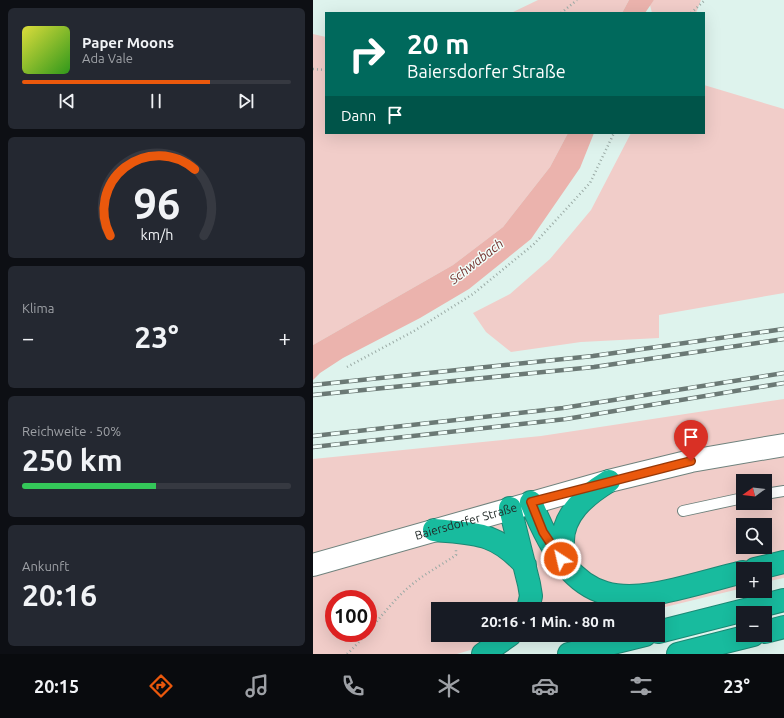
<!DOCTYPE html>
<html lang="de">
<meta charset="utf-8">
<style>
:root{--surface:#171b24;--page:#242831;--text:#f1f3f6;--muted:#9ea1a6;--line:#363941;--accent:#ea580c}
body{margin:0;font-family:Ubuntu,sans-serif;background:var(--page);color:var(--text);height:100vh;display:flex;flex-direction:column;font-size:15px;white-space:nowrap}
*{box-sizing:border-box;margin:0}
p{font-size:13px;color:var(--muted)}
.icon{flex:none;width:22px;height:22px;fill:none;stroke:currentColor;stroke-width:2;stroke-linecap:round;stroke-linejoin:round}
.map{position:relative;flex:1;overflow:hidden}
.details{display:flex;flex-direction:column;gap:8px;padding:8px;background:#0d0f14;width:313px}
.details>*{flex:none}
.banner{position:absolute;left:12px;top:12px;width:380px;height:122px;border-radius:0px;box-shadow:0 4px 16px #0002;background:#00695c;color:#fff;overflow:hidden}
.needle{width:26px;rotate:255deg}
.controls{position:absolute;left:423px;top:474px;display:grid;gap:8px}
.controls a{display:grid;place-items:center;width:36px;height:36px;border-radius:0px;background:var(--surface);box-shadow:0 4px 16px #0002;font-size:20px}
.speed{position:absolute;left:12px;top:590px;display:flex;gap:8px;font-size:20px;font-weight:700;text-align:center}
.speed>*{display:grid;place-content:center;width:52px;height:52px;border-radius:50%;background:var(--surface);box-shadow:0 4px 16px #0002;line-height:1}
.speed .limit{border:6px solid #d22;background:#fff;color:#111}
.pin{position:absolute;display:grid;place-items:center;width:34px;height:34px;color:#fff;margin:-41px -17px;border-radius:50% 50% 50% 0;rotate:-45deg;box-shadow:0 0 4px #0007}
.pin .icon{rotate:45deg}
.me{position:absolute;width:44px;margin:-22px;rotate:325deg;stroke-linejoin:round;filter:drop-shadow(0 0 3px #0008)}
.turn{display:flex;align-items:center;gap:14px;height:84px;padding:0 16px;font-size:18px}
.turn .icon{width:52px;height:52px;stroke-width:2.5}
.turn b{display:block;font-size:28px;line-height:34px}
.then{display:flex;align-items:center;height:38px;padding:0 16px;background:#0003;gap:8px;font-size:15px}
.big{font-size:30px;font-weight:700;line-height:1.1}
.details .tile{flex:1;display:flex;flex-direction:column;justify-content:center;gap:6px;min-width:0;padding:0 14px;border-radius:6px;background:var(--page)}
.details .dial{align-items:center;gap:0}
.dial svg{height:104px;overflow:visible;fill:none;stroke:var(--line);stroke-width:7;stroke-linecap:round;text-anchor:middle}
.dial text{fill:var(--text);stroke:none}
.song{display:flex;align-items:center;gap:12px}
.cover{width:48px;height:48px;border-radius:6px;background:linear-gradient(135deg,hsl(60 70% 55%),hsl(110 70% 35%))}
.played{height:4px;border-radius:2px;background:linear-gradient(90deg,var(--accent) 70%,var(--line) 70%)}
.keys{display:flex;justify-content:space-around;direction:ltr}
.heat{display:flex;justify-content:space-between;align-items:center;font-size:22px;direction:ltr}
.charge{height:6px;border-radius:3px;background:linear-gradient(90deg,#34c759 50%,var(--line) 0)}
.trip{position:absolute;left:118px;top:602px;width:234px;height:40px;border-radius:0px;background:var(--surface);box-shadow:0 4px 16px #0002;font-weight:700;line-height:40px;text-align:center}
.dock{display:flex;height:64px;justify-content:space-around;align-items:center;background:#090b0e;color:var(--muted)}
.dock .icon{width:28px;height:28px}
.dock .selected{color:var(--accent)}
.dock b{font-size:18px;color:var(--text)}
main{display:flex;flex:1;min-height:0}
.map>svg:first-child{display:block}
.green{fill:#f1cdc9;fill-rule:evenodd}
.water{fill:#ebb3ad}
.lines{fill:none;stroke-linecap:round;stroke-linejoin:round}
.service-casing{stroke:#6f827d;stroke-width:12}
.secondary-casing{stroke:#6f827d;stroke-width:24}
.motorway-casing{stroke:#1b8874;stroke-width:24}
.path{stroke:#9aaaa5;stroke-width:2.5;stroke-dasharray:1 3;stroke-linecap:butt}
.service{stroke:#fff;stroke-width:10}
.secondary{stroke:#fff;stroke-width:22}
.motorway{stroke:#18bb9e;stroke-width:22}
.rail-casing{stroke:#6b7975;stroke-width:4.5}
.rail{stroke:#f1fefa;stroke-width:3;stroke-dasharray:9;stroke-linecap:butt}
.route-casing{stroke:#983908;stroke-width:10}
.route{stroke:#ea580c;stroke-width:7}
.labels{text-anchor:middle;stroke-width:3;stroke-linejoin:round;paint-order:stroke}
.street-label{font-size:12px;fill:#212927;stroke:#f1fefa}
.water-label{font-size:13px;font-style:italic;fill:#74312d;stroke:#f1fefa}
</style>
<main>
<section class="details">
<div class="tile">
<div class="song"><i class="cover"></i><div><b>Paper Moons</b><p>Ada Vale</p></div></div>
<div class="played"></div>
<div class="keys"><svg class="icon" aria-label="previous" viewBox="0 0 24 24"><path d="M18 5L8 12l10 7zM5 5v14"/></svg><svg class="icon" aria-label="pause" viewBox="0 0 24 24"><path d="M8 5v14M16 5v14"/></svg><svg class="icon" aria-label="next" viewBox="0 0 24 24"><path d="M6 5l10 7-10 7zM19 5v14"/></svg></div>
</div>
<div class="tile dial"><svg viewBox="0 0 100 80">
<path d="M14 69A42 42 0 1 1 86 69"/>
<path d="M14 69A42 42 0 0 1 79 18" stroke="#ea580c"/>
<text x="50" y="56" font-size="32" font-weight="700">96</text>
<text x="50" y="72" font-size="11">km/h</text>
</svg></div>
<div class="tile"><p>Klima</p>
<div class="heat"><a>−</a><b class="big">23°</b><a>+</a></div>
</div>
<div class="tile"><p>Reichweite · 50%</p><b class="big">250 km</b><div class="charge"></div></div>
<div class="tile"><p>Ankunft</p><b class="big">20:16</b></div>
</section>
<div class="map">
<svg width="471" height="654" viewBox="0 0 471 654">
<rect width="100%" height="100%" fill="#def3ed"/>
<!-- green -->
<path class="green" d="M 225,0 L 316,0 L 309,13 L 198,13 Z
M 341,0 L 388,0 L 383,13 L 339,13 L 337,5 Z
M 0,34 L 13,37 L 13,133 L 255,133 L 237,167 L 190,227 L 140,265 L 0,345 Z
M 391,85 L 471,109 L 471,293 L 346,315 L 346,338 L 268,342 L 198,352 L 173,332 L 160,313 L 197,294 L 237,259 L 278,210 L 318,133 L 391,133 Z
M 471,399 L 471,578 L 452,582 L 452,569 L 430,569 L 430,588 L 344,609 L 125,609 L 125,635 L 239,635 L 215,641 L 205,636 L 144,654 L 0,654 L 0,459 L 228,436 ZM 430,481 L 452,481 L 452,503 L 430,503 ZM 430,525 L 452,525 L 452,547 L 430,547 ZM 21,599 L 55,599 L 55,633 L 21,633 Z"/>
<!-- water -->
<path class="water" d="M 316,0 L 341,0 L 332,13 L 309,13 Z
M 255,133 L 281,133 L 267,168 L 218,239 L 156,289 L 107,318 L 30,358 L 7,373 L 0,380 L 0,345 L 140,265 L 190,227 L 237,167 Z"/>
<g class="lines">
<defs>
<path id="service" d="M 452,494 L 471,491
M 370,511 L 430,498"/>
<g id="secondary">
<path id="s1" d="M 0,565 L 296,481 L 378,461 L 471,445"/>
</g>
<path id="motorway" d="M 218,502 C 269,630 321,599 430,572
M 197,508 L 216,584 L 218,596 L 215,609
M 121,530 C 163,534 182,532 212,565
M 255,566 C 253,559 251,552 250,545 C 248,515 273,495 296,481
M 442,569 L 471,562
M 345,632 L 471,600
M 452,632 L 471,627
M 170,654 L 197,635
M 256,654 L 332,635
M 365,654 L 440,635"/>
</defs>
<!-- service casing -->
<use href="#service" class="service-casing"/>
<!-- secondary casing -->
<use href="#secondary" class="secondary-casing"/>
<!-- motorway casing -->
<use href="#motorway" class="motorway-casing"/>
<!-- path -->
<path class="path" d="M 248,13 L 264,0
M 378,13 L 392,0
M 0,69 L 13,70
M 34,367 L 101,331 L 160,294 L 221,244 L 277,183 L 301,133
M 34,654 C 58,632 76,602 102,582 C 115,572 130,564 143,555 L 143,550"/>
<!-- service -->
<use href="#service" class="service"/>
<!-- secondary -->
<use href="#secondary" class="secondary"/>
<!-- motorway -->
<use href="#motorway" class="motorway"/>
<defs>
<path id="rail" d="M 0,385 L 280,356 L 471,329
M 0,395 L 281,367 L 471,339
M 0,436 L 250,408 L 471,373
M 0,447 L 253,419 L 471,383"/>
</defs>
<!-- rail casing -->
<use href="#rail" class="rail-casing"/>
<!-- rail -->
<use href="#rail" class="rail"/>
</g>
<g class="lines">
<defs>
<path id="route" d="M 248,559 L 230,532 L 218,502 L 378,461"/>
</defs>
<!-- route casing -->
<use href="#route" class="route-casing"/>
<!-- route -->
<use href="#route" class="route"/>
</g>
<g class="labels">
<!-- street labels -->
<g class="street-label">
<text dy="4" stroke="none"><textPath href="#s1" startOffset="159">Baiersdorfer Straße</textPath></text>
</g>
<!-- water labels -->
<g class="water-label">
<text transform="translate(163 261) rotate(-38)" y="5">Schwabach</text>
</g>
</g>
</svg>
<div class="controls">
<a><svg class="needle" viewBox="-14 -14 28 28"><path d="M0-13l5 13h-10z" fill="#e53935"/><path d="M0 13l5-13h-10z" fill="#9ea1a6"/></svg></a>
<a><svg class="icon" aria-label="search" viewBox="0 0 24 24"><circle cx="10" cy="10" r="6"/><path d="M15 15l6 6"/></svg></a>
<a>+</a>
<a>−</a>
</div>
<div class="speed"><div class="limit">100</div></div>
<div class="pin" style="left:378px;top:461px;background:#d93025"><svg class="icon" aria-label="arrive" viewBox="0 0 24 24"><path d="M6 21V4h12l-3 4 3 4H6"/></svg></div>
<svg class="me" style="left:248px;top:559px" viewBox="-20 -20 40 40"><circle r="17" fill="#ea580c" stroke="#fff" stroke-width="3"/><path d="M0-11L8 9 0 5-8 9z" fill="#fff"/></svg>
<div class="trip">20:16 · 1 Min. · 80 m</div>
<div class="banner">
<div class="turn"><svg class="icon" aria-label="right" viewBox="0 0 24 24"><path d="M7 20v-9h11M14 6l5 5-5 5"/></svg><div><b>20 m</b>Baiersdorfer Straße</div></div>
<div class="then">Dann<svg class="icon" aria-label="arrive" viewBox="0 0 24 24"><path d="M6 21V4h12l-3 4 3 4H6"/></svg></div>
</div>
</div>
</main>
<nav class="dock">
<b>20:15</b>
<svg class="icon selected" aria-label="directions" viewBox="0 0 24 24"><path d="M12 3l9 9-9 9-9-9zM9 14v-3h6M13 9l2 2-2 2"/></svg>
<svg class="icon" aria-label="music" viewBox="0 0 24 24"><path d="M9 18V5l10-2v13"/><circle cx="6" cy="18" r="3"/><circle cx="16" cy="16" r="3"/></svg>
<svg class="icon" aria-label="phone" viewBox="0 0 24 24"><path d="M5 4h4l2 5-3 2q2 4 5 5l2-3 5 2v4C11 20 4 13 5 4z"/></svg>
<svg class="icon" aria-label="climate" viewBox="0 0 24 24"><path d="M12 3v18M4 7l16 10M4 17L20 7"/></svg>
<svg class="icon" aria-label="car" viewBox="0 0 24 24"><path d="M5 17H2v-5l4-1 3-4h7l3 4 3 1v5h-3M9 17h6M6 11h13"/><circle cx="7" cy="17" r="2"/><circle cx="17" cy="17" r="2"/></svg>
<svg class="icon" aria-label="filters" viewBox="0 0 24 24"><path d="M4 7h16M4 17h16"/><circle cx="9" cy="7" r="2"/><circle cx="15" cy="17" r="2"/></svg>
<b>23°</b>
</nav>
